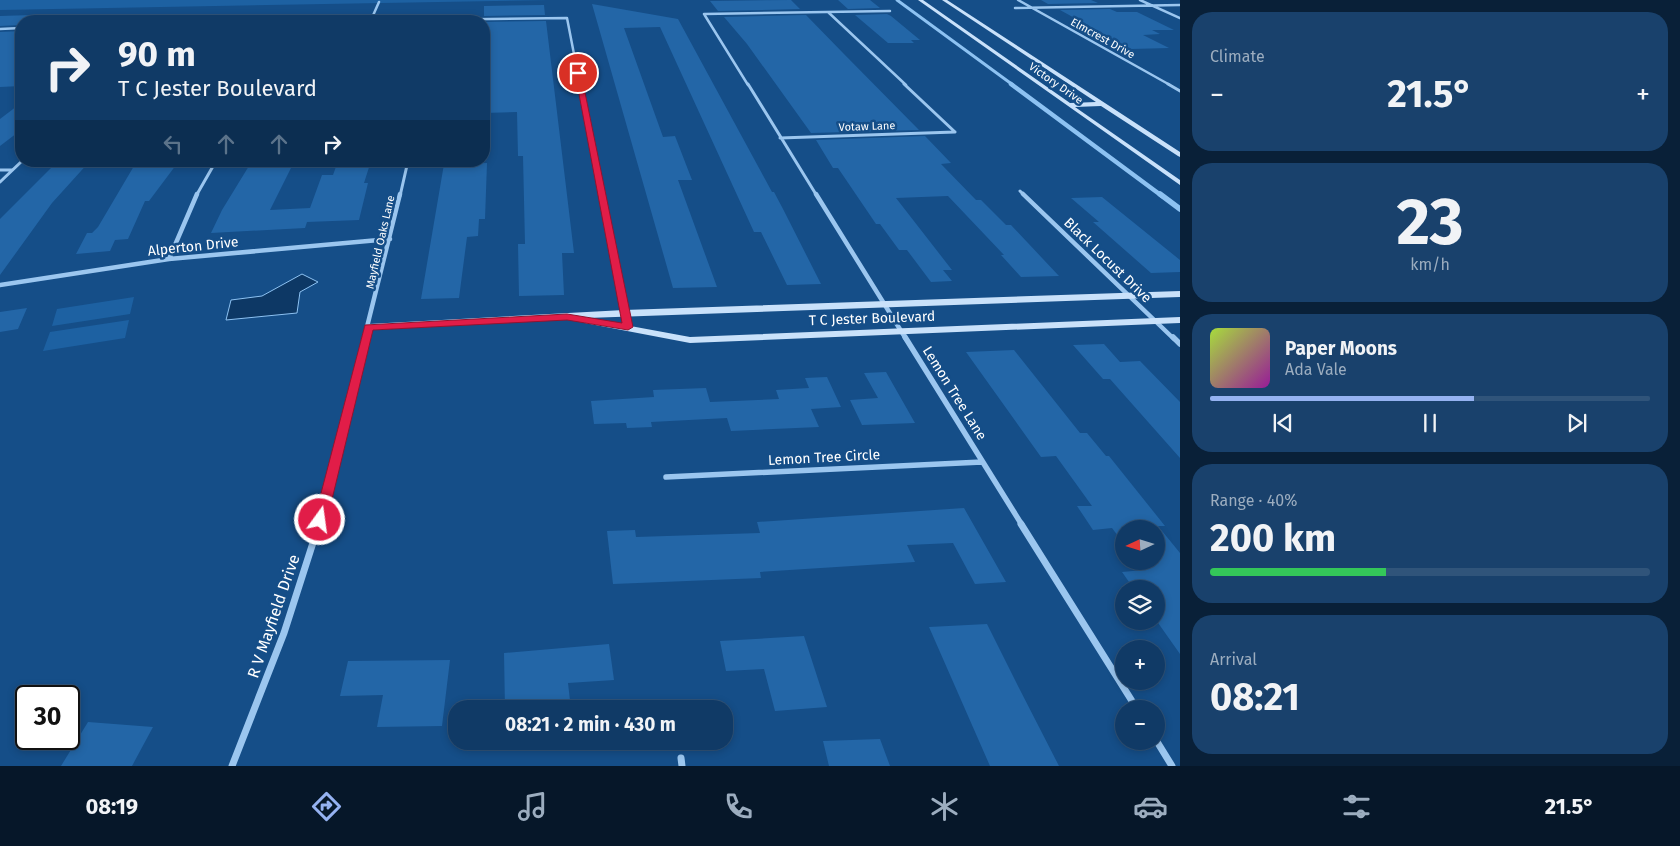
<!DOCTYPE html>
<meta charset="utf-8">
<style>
:root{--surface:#103a66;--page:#19416c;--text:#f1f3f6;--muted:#9cadbf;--line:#30547a;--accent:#95b2f1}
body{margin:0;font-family:"Fira Sans",sans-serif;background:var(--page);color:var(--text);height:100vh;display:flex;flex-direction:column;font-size:19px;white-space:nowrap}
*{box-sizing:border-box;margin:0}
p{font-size:16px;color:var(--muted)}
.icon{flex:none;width:28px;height:28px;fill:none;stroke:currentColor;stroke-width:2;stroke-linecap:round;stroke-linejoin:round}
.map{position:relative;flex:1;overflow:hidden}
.details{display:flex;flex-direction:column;gap:12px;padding:12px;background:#092038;width:500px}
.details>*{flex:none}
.top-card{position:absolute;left:15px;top:15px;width:475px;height:152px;border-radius:20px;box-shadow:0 2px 8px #0003,0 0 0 1px var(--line);background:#103a66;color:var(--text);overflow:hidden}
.needle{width:32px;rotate:266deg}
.fabs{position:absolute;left:1115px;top:520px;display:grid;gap:10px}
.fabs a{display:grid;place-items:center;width:50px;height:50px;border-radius:50%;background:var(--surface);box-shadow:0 2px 8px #0003,0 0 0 1px var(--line);font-size:25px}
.speed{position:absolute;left:15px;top:685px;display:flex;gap:10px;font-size:25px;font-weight:700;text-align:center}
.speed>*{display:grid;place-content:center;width:65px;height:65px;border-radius:50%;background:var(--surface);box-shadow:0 2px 8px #0003,0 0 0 1px var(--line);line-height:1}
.speed .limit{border:2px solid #111;border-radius:8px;background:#fff;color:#111}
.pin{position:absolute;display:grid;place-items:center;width:42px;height:42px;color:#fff;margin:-21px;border:2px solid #fff;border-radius:50%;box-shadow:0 1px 5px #0007}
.me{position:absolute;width:55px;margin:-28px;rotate:14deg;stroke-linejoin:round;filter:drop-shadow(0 0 4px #0008)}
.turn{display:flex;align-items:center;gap:18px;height:105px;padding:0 20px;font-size:22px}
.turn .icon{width:65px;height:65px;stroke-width:2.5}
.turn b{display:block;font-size:35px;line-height:42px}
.lanes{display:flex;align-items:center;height:48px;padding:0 20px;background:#0003;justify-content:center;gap:25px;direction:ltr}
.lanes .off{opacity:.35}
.big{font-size:38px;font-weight:700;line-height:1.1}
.details .card{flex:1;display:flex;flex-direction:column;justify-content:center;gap:8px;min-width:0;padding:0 18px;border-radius:20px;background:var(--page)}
.details .dial{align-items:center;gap:0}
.dial b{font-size:65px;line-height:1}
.song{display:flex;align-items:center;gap:15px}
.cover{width:60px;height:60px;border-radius:8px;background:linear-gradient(135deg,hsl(80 70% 55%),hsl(300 70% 35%))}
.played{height:5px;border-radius:2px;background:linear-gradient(90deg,var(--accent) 60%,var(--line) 60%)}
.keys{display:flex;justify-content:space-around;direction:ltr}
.heat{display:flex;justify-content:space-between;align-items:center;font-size:28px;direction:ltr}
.charge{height:8px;border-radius:4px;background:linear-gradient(90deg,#34c759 40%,var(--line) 0)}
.trip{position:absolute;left:448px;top:700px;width:285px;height:50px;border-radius:20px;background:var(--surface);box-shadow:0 2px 8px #0003,0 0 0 1px var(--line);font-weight:700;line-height:50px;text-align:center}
.dock{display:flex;height:80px;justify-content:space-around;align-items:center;background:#061729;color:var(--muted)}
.dock .icon{width:35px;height:35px}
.dock .active{color:var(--accent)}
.dock b{font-size:22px;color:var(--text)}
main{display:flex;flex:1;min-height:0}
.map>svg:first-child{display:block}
.green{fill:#1d61a2}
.water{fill:#0d3865;stroke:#8dc2f2}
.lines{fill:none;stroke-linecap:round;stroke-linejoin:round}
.stream-far2{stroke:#8dc2f2;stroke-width:3}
.stream-far1{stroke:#8dc2f2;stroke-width:4.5}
.stream{stroke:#8dc2f2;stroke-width:5.5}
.building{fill:#2366a7}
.street-far4{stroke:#9bc6ef;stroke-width:2.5}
.street-far3{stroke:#9bc6ef;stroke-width:3}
.street-far2{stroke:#9bc6ef;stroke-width:4.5}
.street-far1{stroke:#9bc6ef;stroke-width:5.5}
.street{stroke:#9bc6ef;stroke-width:7}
.secondary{fill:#c9e1fa;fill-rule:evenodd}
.route{fill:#e11d48;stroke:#92132f}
.labels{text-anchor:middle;stroke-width:5;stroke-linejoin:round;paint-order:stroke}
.far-street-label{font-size:11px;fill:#fff;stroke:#154e88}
.street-label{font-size:14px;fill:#fff;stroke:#154e88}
.near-street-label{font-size:16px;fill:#fff;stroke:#154e88}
</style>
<main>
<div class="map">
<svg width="1180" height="766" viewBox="0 0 1180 766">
<rect width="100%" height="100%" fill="#154e88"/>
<!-- green -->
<path class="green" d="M 0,0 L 549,0 L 0,10 Z
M 134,297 L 130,314 L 52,326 L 57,309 Z
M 129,320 L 125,338 L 43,351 L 50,332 Z"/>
<!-- water -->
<path class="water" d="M 302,274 L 318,282 L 300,292 L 297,313 L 226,320 L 231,300 L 262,296 Z"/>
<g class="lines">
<!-- stream-far2 -->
<path class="stream-far2" d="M 897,0 L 1013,85"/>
<!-- stream-far1 -->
<path class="stream-far1" d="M 1011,84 L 1162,196"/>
<!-- stream -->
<path class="stream" d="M 1160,194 L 1180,209"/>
</g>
<!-- building -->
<path class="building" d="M 791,0 L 800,9 L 718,11 L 710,1 Z
M 838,0 L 870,0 L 880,8 L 848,9 Z
M 1041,0 L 1091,0 L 1098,3 L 1048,4 Z
M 592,4 L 678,19 L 772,192 L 774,192 L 783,209 L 821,284 L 787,285 L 761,232 L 754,232 L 660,27 L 624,28 L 663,137 L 675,136 L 692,180 L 678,180 L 717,287 L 673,288 Z
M 544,5 L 545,15 L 484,16 L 484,6 Z
M 1110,9 L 1117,12 L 1137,12 L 1174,30 L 1152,30 L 1160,34 L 1143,35 L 1169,48 L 1131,49 L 1060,10 Z
M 64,14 L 54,21 L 21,21 L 21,25 L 0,26 L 0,16 Z
M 887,14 L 891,16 L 920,40 L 911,40 L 914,43 L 888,43 L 855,15 Z
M 806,15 L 843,53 L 919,130 L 811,133 L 747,44 L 724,17 Z
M 546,21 L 574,253 L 562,253 L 564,295 L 519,296 L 518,244 L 525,244 L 523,156 L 518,156 L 517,112 L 484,113 L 484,22 Z
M 21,31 L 21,86 L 0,87 L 0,32 Z
M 21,103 L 21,130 L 0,146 L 0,119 Z
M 925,136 L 951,163 L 941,164 L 976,200 L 981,200 L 1006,225 L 1011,225 L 1059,276 L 1021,277 L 1001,255 L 1004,255 L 948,196 L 896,198 L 952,270 L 943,270 L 952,281 L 931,282 L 907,250 L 899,250 L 880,224 L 876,224 L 838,168 L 833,168 L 816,140 Z
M 58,161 L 90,161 L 52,203 L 0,275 L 0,219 Z
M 143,161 L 179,161 L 149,201 L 145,201 L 128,239 L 115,240 L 110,251 L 76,254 L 87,233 L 92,233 L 98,227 L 134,166 L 139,166 Z
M 252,161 L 281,161 L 278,166 L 292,166 L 270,210 L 310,208 L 322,175 L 333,175 L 338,161 L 371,161 L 364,183 L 368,183 L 359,220 L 307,222 L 305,228 L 211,233 L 222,210 Z
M 487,163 L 485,219 L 479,219 L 478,236 L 467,237 L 459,298 L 421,299 L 444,164 Z
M 1102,197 L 1180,260 L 1180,272 L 1151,273 L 1093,222 L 1099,222 L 1071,198 Z
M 27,308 L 18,329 L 0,332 L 0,312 Z
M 1104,344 L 1120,362 L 1140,361 L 1180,402 L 1180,458 L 1110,379 L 1103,379 L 1073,345 Z
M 1014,350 L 1080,433 L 1087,433 L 1106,456 L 1109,456 L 1165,526 L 1158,526 L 1180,553 L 1180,654 L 1156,620 L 1156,589 L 1134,589 L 1122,572 L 1143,570 L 1136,561 L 1156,561 L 1156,529 L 1124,529 L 1124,544 L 1112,528 L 1093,530 L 1077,506 L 1092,506 L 1056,456 L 1041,457 L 966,352 Z
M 886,372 L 915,423 L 862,425 L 850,400 L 878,398 L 864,373 Z
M 827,377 L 841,407 L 811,409 L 819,427 L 731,431 L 727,418 L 651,422 L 652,427 L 627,428 L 626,423 L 594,424 L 591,401 L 654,397 L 653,390 L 706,388 L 710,402 L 779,399 L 776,390 L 809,388 L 805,378 Z
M 964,508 L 1006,582 L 975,584 L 953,543 L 907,545 L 915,562 L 760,572 L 761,578 L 613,584 L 607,531 L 635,530 L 636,537 L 760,533 L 757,522 Z
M 987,624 L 1019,688 L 1059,766 L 990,766 L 929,627 Z
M 804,636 L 827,707 L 775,711 L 764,669 L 726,671 L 720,641 Z
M 609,644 L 614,680 L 568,683 L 571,709 L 505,709 L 504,653 Z
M 450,660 L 442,726 L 377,727 L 383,695 L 340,696 L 348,661 Z
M 88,722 L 153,727 L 132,766 L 61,766 Z
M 880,739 L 890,766 L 829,766 L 823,741 Z"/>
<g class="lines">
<!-- street-far4 -->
<path class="street-far4" d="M 1018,0 L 1170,85
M 1140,0 L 1180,18
M 1015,8 L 1180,5
M 828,12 L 906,85
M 704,14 L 748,85
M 704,14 L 890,11
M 371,20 L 379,2
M 335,21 L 567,18 L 580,85
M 0,29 L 21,28"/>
<!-- street-far3 -->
<path class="street-far3" d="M 580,84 L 602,196
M 748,84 L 817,196
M 904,84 L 955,132
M 1168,84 L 1180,91
M 780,138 L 955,132
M 0,170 L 12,170
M 0,182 L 22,161
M 1020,191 L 1025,196
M 196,196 L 216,161
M 400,196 L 408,161"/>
<!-- street-far2 -->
<path class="street-far2" d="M 602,194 L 628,327
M 816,194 L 906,339
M 1023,194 L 1174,339
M 169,259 L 197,194
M 0,285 L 169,259 L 390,239
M 364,339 L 400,194"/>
<!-- street-far1 -->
<path class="street-far1" d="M 905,337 L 1022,525
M 1173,337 L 1180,344
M 666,477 L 982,462
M 318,525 L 365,337"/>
<!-- street -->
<path class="street" d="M 1021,524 L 1137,709
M 1156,740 L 1172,766
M 681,758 L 682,766
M 232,766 L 284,633 L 319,524"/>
<!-- secondary -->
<path class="secondary" d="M 918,0 L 923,0 L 1070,103 L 1096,102 L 942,0 L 947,0 L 1180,152 L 1180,157 L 1178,156 L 1101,106 L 1075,107 L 1180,180 L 1180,185 Z
M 1180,291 L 1180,297 L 587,318 L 690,337 L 1180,317 L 1180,323 L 690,343 L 585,323 L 580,320 L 582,318 L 369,330 L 364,327 L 369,324 L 624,310 Z"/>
</g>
<!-- route -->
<path class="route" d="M 578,71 L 581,73 L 633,327 L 628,330 L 567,320 L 373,330 L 327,520 L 320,525 L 316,524 L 314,520 L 365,325 L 567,314 L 622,323 L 575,73 Z"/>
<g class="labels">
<!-- far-street labels -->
<g class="far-street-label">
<text transform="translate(1103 38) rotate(29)" y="4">Elmcrest Drive</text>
<text transform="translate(1056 83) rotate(35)" y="4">Victory Drive</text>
<text transform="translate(867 126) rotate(-2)" y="4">Votaw Lane</text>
<text transform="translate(380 242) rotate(-77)" y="4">Mayfield Oaks Lane</text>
</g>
<!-- street labels -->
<g class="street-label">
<text transform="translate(193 246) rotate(-6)" y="5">Alperton Drive</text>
<text transform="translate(1108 260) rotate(44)" y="5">Black Locust Drive</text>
<text transform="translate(872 318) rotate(-2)" y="5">T C Jester Boulevard</text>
<text transform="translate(955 393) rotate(58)" y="5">Lemon Tree Lane</text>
<text transform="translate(824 457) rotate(-3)" y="5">Lemon Tree Circle</text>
</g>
<!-- near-street labels -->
<g class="near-street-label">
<text transform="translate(273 616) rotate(-71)" y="6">R V Mayfield Drive</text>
</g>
</g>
</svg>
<div class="fabs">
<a><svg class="needle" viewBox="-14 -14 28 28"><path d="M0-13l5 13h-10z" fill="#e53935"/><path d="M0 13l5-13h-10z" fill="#9cadbf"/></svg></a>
<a><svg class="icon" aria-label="layers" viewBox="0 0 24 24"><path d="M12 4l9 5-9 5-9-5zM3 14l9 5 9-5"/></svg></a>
<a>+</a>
<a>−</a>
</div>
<div class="speed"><div class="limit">30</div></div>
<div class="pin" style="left:578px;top:73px;background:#d93025"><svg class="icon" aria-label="arrive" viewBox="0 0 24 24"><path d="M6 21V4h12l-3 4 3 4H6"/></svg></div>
<svg class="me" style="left:320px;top:520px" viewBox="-20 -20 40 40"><circle r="17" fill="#e11d48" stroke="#fff" stroke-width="3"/><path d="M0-11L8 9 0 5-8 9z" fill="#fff"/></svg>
<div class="trip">08:21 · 2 min · 430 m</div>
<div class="top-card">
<div class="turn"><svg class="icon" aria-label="right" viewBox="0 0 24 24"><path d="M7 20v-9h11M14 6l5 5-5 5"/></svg><div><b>90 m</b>T C Jester Boulevard</div></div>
<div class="lanes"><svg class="icon off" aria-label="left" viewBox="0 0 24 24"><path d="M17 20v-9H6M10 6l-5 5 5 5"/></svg><svg class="icon off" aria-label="ahead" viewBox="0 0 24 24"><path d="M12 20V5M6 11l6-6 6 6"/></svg><svg class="icon off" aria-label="ahead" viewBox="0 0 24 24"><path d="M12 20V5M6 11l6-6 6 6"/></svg><svg class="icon" aria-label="right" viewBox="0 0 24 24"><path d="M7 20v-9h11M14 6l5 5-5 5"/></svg></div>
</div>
</div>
<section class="details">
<div class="card"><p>Climate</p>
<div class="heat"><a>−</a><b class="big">21.5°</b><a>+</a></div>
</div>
<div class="card dial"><b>23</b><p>km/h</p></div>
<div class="card">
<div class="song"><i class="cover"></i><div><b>Paper Moons</b><p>Ada Vale</p></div></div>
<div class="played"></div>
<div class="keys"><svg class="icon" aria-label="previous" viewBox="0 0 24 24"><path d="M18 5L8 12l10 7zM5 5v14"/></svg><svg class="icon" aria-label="pause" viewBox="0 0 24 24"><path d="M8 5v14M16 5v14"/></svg><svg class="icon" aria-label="next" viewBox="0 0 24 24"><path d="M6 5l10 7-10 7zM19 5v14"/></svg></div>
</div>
<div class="card"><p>Range · 40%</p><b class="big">200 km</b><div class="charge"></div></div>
<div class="card"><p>Arrival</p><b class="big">08:21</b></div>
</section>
</main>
<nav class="dock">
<b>08:19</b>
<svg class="icon active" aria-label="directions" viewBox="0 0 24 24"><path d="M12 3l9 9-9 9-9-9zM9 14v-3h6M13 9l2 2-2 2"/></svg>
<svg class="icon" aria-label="music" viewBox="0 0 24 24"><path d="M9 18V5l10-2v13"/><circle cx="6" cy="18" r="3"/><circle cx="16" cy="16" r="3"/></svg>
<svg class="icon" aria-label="phone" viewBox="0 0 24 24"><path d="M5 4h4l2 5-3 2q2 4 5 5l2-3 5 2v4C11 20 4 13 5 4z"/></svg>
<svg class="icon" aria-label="climate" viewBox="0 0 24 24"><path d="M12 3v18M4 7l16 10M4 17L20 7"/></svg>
<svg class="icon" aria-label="car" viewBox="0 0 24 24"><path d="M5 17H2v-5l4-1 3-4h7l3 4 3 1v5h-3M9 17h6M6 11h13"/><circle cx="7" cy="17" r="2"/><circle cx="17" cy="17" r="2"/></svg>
<svg class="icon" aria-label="filters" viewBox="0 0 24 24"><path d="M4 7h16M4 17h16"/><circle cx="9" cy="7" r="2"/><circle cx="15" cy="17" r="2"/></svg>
<b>21.5°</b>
</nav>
